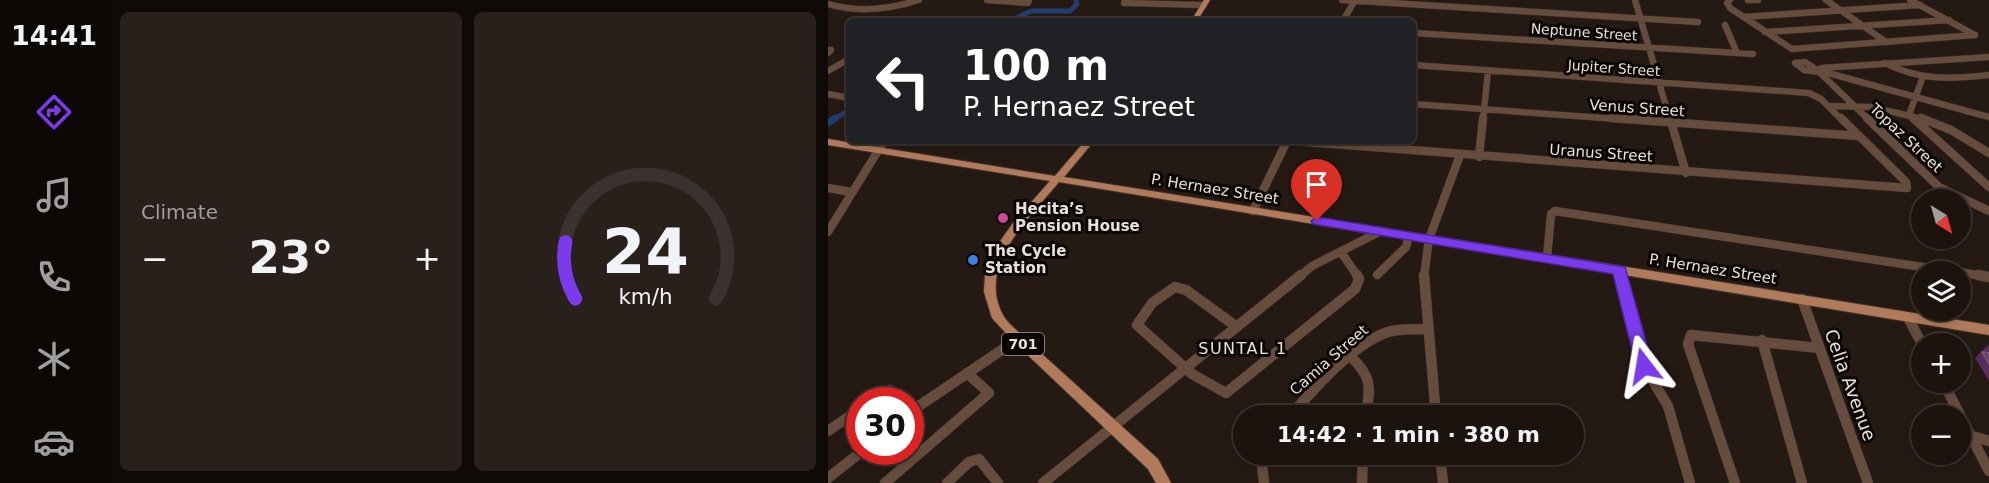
<!DOCTYPE html>
<meta charset="utf-8">
<style>
:root{--surface:#1c130e;--page:#29201c;--text:#f1f3f6;--muted:#a09e9e;--line:#3a322e;--accent:#7c3aed}
body{margin:0;font-family:"DejaVu Sans",sans-serif;background:var(--page);color:var(--text);height:100vh;display:flex;flex-direction:column;font-size:22px;white-space:nowrap}
*{box-sizing:border-box;margin:0}
p{font-size:20px;color:var(--muted)}
.icon{flex:none;width:33px;height:33px;fill:none;stroke:currentColor;stroke-width:2;stroke-linecap:round;stroke-linejoin:round}
.map{position:relative;flex:1;overflow:hidden}
.sheet{display:flex;flex-direction:column;gap:12px;padding:12px;background:#0f0a08;width:720px}
.sheet>*{flex:none}
.guide{position:absolute;left:18px;top:18px;width:570px;height:126px;border-radius:9px;box-shadow:0 3px 9px #0003,0 0 0 2px var(--line);background:#202124;color:#fff;overflow:hidden}
.needle{width:39px;rotate:143deg}
.buttons{position:absolute;left:1083px;top:189px;display:grid;gap:12px}
.buttons a{display:grid;place-items:center;width:60px;height:60px;border-radius:50%;background:var(--surface);box-shadow:0 3px 9px #0003,0 0 0 2px var(--line);font-size:30px}
.speed{position:absolute;left:18px;top:387px;display:flex;gap:12px;font-size:30px;font-weight:700;text-align:center}
.speed>*{display:grid;place-content:center;width:78px;height:78px;border-radius:50%;background:var(--surface);box-shadow:0 3px 9px #0003,0 0 0 2px var(--line);line-height:1}
.speed .limit{border:9px solid #d22;background:#fff;color:#111}
.pin{position:absolute;display:grid;place-items:center;width:51px;height:51px;color:#fff;margin:-62px -26px;border-radius:50% 50% 50% 0;rotate:-45deg;box-shadow:0 0 6px #0007}
.pin .icon{rotate:45deg}
.me{position:absolute;width:66px;margin:-33px;rotate:346deg;stroke-linejoin:round;filter:drop-shadow(0 0 4px #0008)}
.turn{display:flex;align-items:center;gap:21px;height:126px;padding:0 18px;font-size:27px}
.turn .icon{width:78px;height:78px;stroke-width:2.5}
.turn b{display:block;font-size:42px;line-height:51px}
.big{font-size:45px;font-weight:600;line-height:1.1}
.sheet .widget{flex:1;display:flex;flex-direction:column;justify-content:center;gap:9px;min-width:0;padding:0 21px;border-radius:9px;background:var(--page)}
.sheet .dial{align-items:center;gap:0}
.dial svg{height:156px;overflow:visible;fill:none;stroke:var(--line);stroke-width:7;stroke-linecap:round;text-anchor:middle}
.dial text{fill:var(--text);stroke:none}
.heat{display:flex;justify-content:space-between;align-items:center;font-size:33px;direction:ltr}
.sheet .tiles{flex:1;display:grid;gap:12px;grid-template-columns:repeat(2,1fr)}
.trip{position:absolute;left:405px;top:405px;width:351px;height:60px;border-radius:30px;background:var(--surface);box-shadow:0 3px 9px #0003,0 0 0 2px var(--line);font-weight:600;line-height:60px;text-align:center}
main{display:flex;flex:1;min-height:0}
.menu{display:flex;flex-direction:column;width:108px;justify-content:space-around;align-items:center;background:#0b0806;color:var(--muted)}
.menu .icon{width:42px;height:42px}
.menu .on{color:var(--accent)}
.menu b{font-size:27px;color:var(--text)}
.map>svg:first-child{display:block}
.lines{fill:none;stroke-linecap:round;stroke-linejoin:round}
.canal-far1{stroke:#233c70;stroke-width:5}
.canal{stroke:#233c70;stroke-width:7}
.minor-far2-casing{stroke:#40352f;stroke-width:7}
.minor-far1-casing{stroke:#40352f;stroke-width:9}
.minor-casing{stroke:#40352f;stroke-width:11}
.major-casing{stroke:#40352f;stroke-width:2}
.minor-far2{stroke:#664c3d;stroke-width:6}
.minor-far1{stroke:#664c3d;stroke-width:8}
.minor{stroke:#664c3d;stroke-width:10}
.major{fill:#b17b5b;fill-rule:evenodd}
.wall{fill:#572e5b}
.building{fill:#674169;stroke:#7b5a7b;stroke-width:1.5}
.route{fill:#7c3aed;stroke:#51269a;stroke-width:1.5}
.hotel-dot{fill:#d1479c;stroke:#0a0604;stroke-width:2}
.shop-dot{fill:#3f7fe0;stroke:#0a0604;stroke-width:2}
.labels{text-anchor:middle;stroke-width:6;stroke-linejoin:round;paint-order:stroke}
.far-street-label{font-size:14px;fill:#e9e0dc;stroke:#0a0604}
.shield{fill:#0a0604;stroke:#a69f9b;stroke-width:1.5}
.shield-label{font-size:14px;font-weight:bold;fill:#e9e0dc}
.street-label{font-size:15px;fill:#e9e0dc;stroke:#0a0604}
.poi-label{font-size:15px;font-weight:bold;fill:#e9e0dc;stroke:#0a0604;text-anchor:start}
.neighbourhood-label{font-size:16px;letter-spacing:1.5px;fill:#e9e0dc;stroke:#0a0604}
.near-street-label{font-size:18px;fill:#e9e0dc;stroke:#0a0604}
</style>
<main>
<nav class="menu">
<b>14:41</b>
<svg class="icon on" aria-label="directions" viewBox="0 0 24 24"><path d="M12 3l9 9-9 9-9-9zM9 14v-3h6M13 9l2 2-2 2"/></svg>
<svg class="icon" aria-label="music" viewBox="0 0 24 24"><path d="M9 18V5l10-2v13"/><circle cx="6" cy="18" r="3"/><circle cx="16" cy="16" r="3"/></svg>
<svg class="icon" aria-label="phone" viewBox="0 0 24 24"><path d="M5 4h4l2 5-3 2q2 4 5 5l2-3 5 2v4C11 20 4 13 5 4z"/></svg>
<svg class="icon" aria-label="climate" viewBox="0 0 24 24"><path d="M12 3v18M4 7l16 10M4 17L20 7"/></svg>
<svg class="icon" aria-label="car" viewBox="0 0 24 24"><path d="M5 17H2v-5l4-1 3-4h7l3 4 3 1v5h-3M9 17h6M6 11h13"/><circle cx="7" cy="17" r="2"/><circle cx="17" cy="17" r="2"/></svg>
</nav>
<section class="sheet">
<div class="tiles">
<div class="widget"><p>Climate</p>
<div class="heat"><a>−</a><b class="big">23°</b><a>+</a></div>
</div>
<div class="widget dial"><svg viewBox="0 0 100 80">
<path d="M14 69A42 42 0 1 1 86 69"/>
<path d="M14 69A42 42 0 0 1 9 40" stroke="#7c3aed"/>
<text x="50" y="56" font-size="32" font-weight="700">24</text>
<text x="50" y="72" font-size="11">km/h</text>
</svg></div>
</div>
</section>
<div class="map">
<svg width="1161" height="483" viewBox="0 0 1161 483">
<rect width="100%" height="100%" fill="#251913"/>
<g class="lines">
<!-- canal-far1 -->
<path class="canal-far1" d="M 182,21 L 203,11 L 242,11 L 249,4 L 248,0
M 5,120 L 21,110"/>
<!-- canal -->
<path class="canal" d="M 0,123 L 8,118"/>
<defs>
<path id="minor-far2" d="M 159,0 L 200,3 L 201,0
M 514,0 L 870,22
M 807,0 L 842,120
M 902,0 L 899,3 L 902,8 L 964,49 L 1147,35
M 920,0 L 930,0
M 998,0 L 1058,42
M 1082,0 L 1147,35
M 296,3 L 376,5
M 0,4 C 31,13 60,10 91,0
M 915,17 L 1092,5
M 515,21 L 527,0
M 897,25 L 909,53
M 937,32 L 1121,20
M 585,33 L 925,54
M 0,50 L 3,50 L 0,53
M 1057,63 C 1092,81 1123,79 1161,75
M 585,65 L 981,93 L 993,99 L 1014,120
M 993,68 L 1161,57
M 989,70 L 1041,120
M 0,71 L 21,59
M 990,72 L 976,70 L 967,63 L 977,62 L 989,70 L 1161,117
M 0,94 L 21,98
M 585,104 L 803,120
M 1000,106 L 1044,107 L 1098,120
M 655,120 L 660,71
M 1086,120 L 1081,115 L 1094,79"/>
<path id="minor-far1" d="M 783,118 L 1031,136
M 842,118 L 858,173
M 1039,118 L 1111,187 L 1161,211
M 1085,118 L 1161,187
M 1093,118 L 1123,130 L 1161,153
M 465,141 L 1079,188 L 1078,182 L 1013,118
M 651,157 L 655,118
M 0,188 L 23,192
M 425,211 L 459,141
M 0,232 L 56,141
M 513,252 L 530,277
M 719,258 L 723,214 L 727,211 L 1127,272
M 792,270 L 794,277
M 1132,272 L 1159,277
M 549,275 L 578,247 L 581,236
M 471,277 L 484,266 L 553,231
M 596,277 L 601,239 L 632,155"/>
<path id="minor" d="M 596,275 L 608,416
M 793,275 L 816,366 L 840,406 L 862,483
M 1150,275 L 1161,277
M 974,299 L 1040,483
M 1080,318 L 1094,344
M 409,327 L 358,290 L 347,287 L 324,303 L 309,325 L 364,374 L 398,393 L 527,289 L 531,279 L 529,275
M 934,340 L 974,483
M 523,357 C 545,378 542,387 538,416
M 1115,382 L 1161,471
M 43,400 L 62,390 L 78,400
M 82,412 L 190,339
M 462,416 C 486,389 523,346 557,333 C 570,328 585,330 599,329
M 0,431 L 32,409
M 1144,436 L 1161,441
M 612,454 L 615,483
M 0,478 L 33,452
M 57,483 L 161,393 L 139,373
M 119,483 L 141,462 L 151,459 L 170,483
M 215,483 L 473,275
M 436,483 L 434,465 L 438,454
M 534,483 L 535,454
M 907,483 L 860,344 L 863,335 L 991,348"/>
<path id="major" d="M 376,0 L 382,0 L 369,21 L 363,21 Z
M 0,139 L 227,176 L 257,141 L 266,141 L 236,177 L 1161,325 L 1161,335 L 231,182 C 202,217 148,266 175,315 C 179,323 188,329 194,336 L 330,459 L 343,483 L 328,483 L 320,469 L 186,342 L 164,318 L 156,292 L 157,274 L 168,247 L 185,223 L 222,181 L 0,145 Z"/>
</defs>
<!-- minor-far2 casing -->
<use href="#minor-far2" class="minor-far2-casing"/>
<!-- minor-far1 casing -->
<use href="#minor-far1" class="minor-far1-casing"/>
<!-- minor casing -->
<use href="#minor" class="minor-casing"/>
<!-- major casing -->
<use href="#major" class="major-casing"/>
<!-- minor-far2 -->
<use href="#minor-far2" class="minor-far2"/>
<!-- minor-far1 -->
<use href="#minor-far1" class="minor-far1"/>
<!-- minor -->
<use href="#minor" class="minor"/>
<!-- major -->
<use href="#major" class="major"/>
</g>
<!-- wall -->
<path class="wall" d="M 1160,345 L 1161,346 L 1161,381 L 1147,358 Z"/>
<!-- building -->
<path class="building" d="M 1154,352 L 1161,353 L 1161,364 Z"/>
<!-- route -->
<path class="route" d="M 489,217 L 797,267 L 825,366 L 822,371 L 810,371 L 808,366 L 785,274 L 485,224 L 483,221 Z"/>
<!-- markers -->
<circle class="hotel-dot" cx="175" cy="218" r="6"/>
<circle class="shop-dot" cx="145" cy="260" r="6"/>
<g class="labels">
<!-- far-street labels -->
<g class="far-street-label">
<text transform="translate(756 32) rotate(4)" y="5">Neptune Street</text>
<text transform="translate(786 68) rotate(4)" y="5">Jupiter Street</text>
</g>
<!-- shield labels -->
<rect class="shield" x="174" y="333" width="42" height="22" rx="4.5"/>
<g class="shield-label">
<text x="195" y="349">701</text>
</g>
<!-- street labels -->
<g class="street-label">
<text transform="translate(809 108) rotate(4)" y="5">Venus Street</text>
<text transform="translate(1078 138) rotate(43)" y="5">Topaz Street</text>
<text transform="translate(773 153) rotate(4)" y="5">Uranus Street</text>
<text transform="translate(387 189) rotate(9)" y="5">P. Hernaez Street</text>
<text transform="translate(885 269) rotate(9)" y="5">P. Hernaez Street</text>
<text transform="translate(501 360) rotate(-41)" y="5">Camia Street</text>
</g>
<!-- poi labels -->
<g class="poi-label">
<text x="187" y="214">Hecita’s<tspan x="187" dy="17">Pension House</tspan></text>
<text x="157" y="256">The Cycle<tspan x="157" dy="17">Station</tspan></text>
</g>
<!-- neighbourhood labels -->
<g class="neighbourhood-label">
<text x="415" y="354">SUNTAL 1</text>
</g>
<!-- near-street labels -->
<g class="near-street-label">
<text transform="translate(1022 385) rotate(70)" y="6">Celia Avenue</text>
</g>
</g>
</svg>
<div class="buttons">
<a><svg class="needle" viewBox="-14 -14 28 28"><path d="M0-13l5 13h-10z" fill="#e53935"/><path d="M0 13l5-13h-10z" fill="#a09e9e"/></svg></a>
<a><svg class="icon" aria-label="layers" viewBox="0 0 24 24"><path d="M12 4l9 5-9 5-9-5zM3 14l9 5 9-5"/></svg></a>
<a>+</a>
<a>−</a>
</div>
<div class="speed"><div class="limit">30</div></div>
<div class="pin" style="left:489px;top:221px;background:#d93025"><svg class="icon" aria-label="arrive" viewBox="0 0 24 24"><path d="M6 21V4h12l-3 4 3 4H6"/></svg></div>
<svg class="me" style="left:816px;top:366px" viewBox="-20 -20 40 40"><path d="M0-17L14 15 0 8-14 15z" fill="#7c3aed" stroke="#fff" stroke-width="4"/></svg>
<div class="trip">14:42 · 1 min · 380 m</div>
<div class="guide">
<div class="turn"><svg class="icon" aria-label="left" viewBox="0 0 24 24"><path d="M17 20v-9H6M10 6l-5 5 5 5"/></svg><div><b>100 m</b>P. Hernaez Street</div></div>
</div>
</div>
</main>
